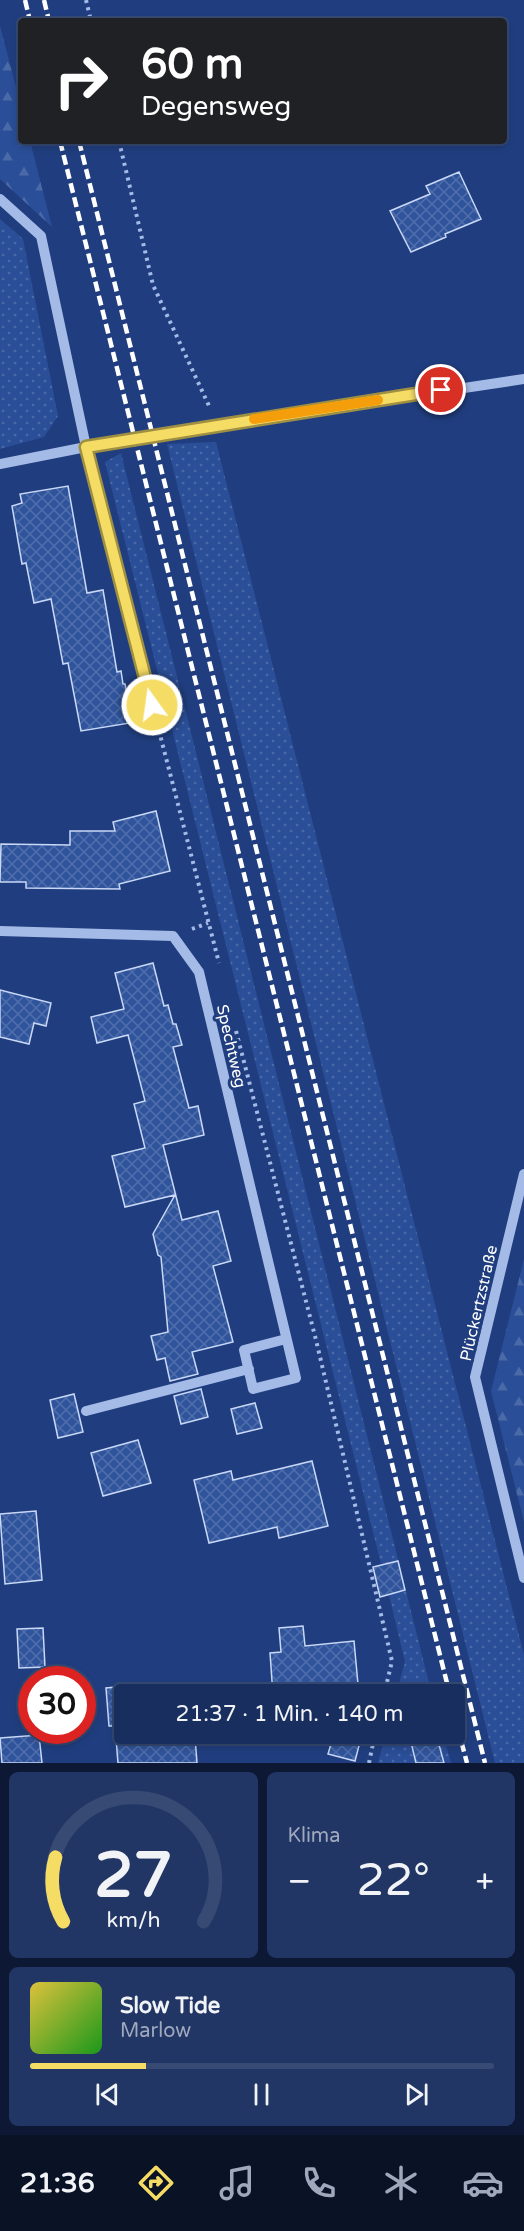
<!DOCTYPE html>
<html lang="de">
<meta charset="utf-8">
<style>
:root{--surface:#182e5f;--page:#213665;--text:#f1f3f6;--muted:#9fa8bd;--line:#364a74;--accent:#f5dc65}
body{margin:0;font-family:"Varela Round",sans-serif;background:var(--page);color:var(--text);height:100vh;display:flex;flex-direction:column;font-size:22px;white-space:nowrap}
*{box-sizing:border-box;margin:0}
p{font-size:20px;color:var(--muted)}
.icon{flex:none;width:33px;height:33px;fill:none;stroke:currentColor;stroke-width:2;stroke-linecap:round;stroke-linejoin:round}
.map{position:relative;height:1763px;overflow:hidden}
.panel{display:flex;flex-direction:column;gap:9px;padding:9px;background:#0d1934;flex:1}
.panel>*{flex:none}
.banner{position:absolute;left:18px;top:18px;width:489px;height:126px;border-radius:6px;box-shadow:0 3px 9px #0003,0 0 0 2px var(--line);background:#202124;color:#fff;overflow:hidden}
.speed{position:absolute;left:18px;top:1666px;display:flex;gap:12px;font-size:30px;font-weight:700;text-align:center}
.speed>*{display:grid;place-content:center;width:78px;height:78px;border-radius:50%;background:var(--surface);box-shadow:0 3px 9px #0003,0 0 0 2px var(--line);line-height:1}
.speed .limit{border:9px solid #d22;background:#fff;color:#111}
.pin{position:absolute;display:grid;place-items:center;width:51px;height:51px;color:#fff;margin:-26px;border:3px solid #fff;border-radius:50%;box-shadow:0 2px 6px #0007}
.me{position:absolute;width:66px;margin:-33px;rotate:346deg;stroke-linejoin:round;filter:drop-shadow(0 0 4px #0008)}
.turn{display:flex;align-items:center;gap:21px;height:126px;padding:0 24px;font-size:27px}
.turn .icon{width:78px;height:78px;stroke-width:2.5}
.turn b{display:block;font-size:42px;line-height:51px}
.big{font-size:45px;font-weight:600;line-height:1.1}
.panel .tile{flex:1;display:flex;flex-direction:column;justify-content:center;gap:9px;min-width:0;padding:0 21px;border-radius:9px;background:var(--page)}
.panel .dial{align-items:center;gap:0}
.dial svg{height:156px;overflow:visible;fill:none;stroke:var(--line);stroke-width:7;stroke-linecap:round;text-anchor:middle}
.dial text{fill:var(--text);stroke:none}
.song{display:flex;align-items:center;gap:18px}
.cover{width:72px;height:72px;border-radius:9px;background:linear-gradient(135deg,hsl(50 70% 55%),hsl(120 70% 35%))}
.played{height:6px;border-radius:3px;background:linear-gradient(90deg,var(--accent) 25%,var(--line) 25%)}
.keys{display:flex;justify-content:space-around;direction:ltr}
.heat{display:flex;justify-content:space-between;align-items:center;font-size:33px;direction:ltr}
.panel .tiles{flex:1;display:grid;gap:9px;grid-template-columns:1fr 1fr}
.tile:last-child{grid-column:span 2}
.trip{position:absolute;left:114px;top:1684px;width:351px;height:60px;border-radius:6px;background:var(--surface);box-shadow:0 3px 9px #0003,0 0 0 2px var(--line);font-weight:600;line-height:60px;text-align:center}
.tabs{display:flex;height:96px;justify-content:space-around;align-items:center;background:#0a1226;color:var(--muted)}
.tabs .icon{width:42px;height:42px}
.tabs .selected{color:var(--accent)}
.tabs b{font-size:27px;color:var(--text)}
.map>svg:first-child{display:block}
.grass{fill:url(#grass-dots)}
.forest{fill:url(#forest-firs)}
.building{fill:url(#building-cross-hatch);stroke:#c8d8f6;stroke-width:1.5}
.lines{fill:none;stroke-linecap:round;stroke-linejoin:round}
.path{stroke:#a5bbe7;stroke-width:4;stroke-dasharray:3 4.5;stroke-linecap:butt}
.minor{stroke:#a5bbe7;stroke-width:10}
.rail{stroke:#fff;stroke-width:4.5;stroke-dasharray:10 4.5;stroke-linecap:butt}
.route-casing{stroke:#9f8f42;stroke-width:15}
.route{stroke:#f5dc65;stroke-width:10}
.slow{stroke:#f59e0b;stroke-width:10}
.labels{text-anchor:middle;stroke-width:6;stroke-linejoin:round;paint-order:stroke}
.street-label{font-size:16px;fill:#fff;stroke:#203e7f}
</style>
<div class="map">
<svg width="524" height="1763" viewBox="0 0 524 1763">
<defs>
<pattern id="grass-dots" width="8" height="8" patternUnits="userSpaceOnUse" patternTransform="scale(1.5)"><rect width="8" height="8" fill="#2a4e97"/><path d="M2 2h.1M6 6h.1" fill="none" stroke="#4a69a7" stroke-width="1.8" stroke-linecap="round"/></pattern>
<pattern id="forest-firs" width="22" height="20" patternUnits="userSpaceOnUse" patternTransform="scale(1.5)"><rect width="22" height="20" fill="#2a4e97"/><path d="M5 1l3.5 6h-7zM16 11l3.5 6h-7z" fill="#4a69a7"/></pattern>
<pattern id="building-cross-hatch" width="8" height="8" patternUnits="userSpaceOnUse" patternTransform="scale(1.5)"><rect width="8" height="8" fill="#30549c"/><path d="M0 0l8 8M0 8l8-8" fill="none" stroke="#4f6eab"/></pattern>
</defs>
<rect width="100%" height="100%" fill="#203e7f"/>
<!-- grass -->
<path class="grass" d="M 0,219 L 23,239 L 58,416 L 44,437 L 0,449 Z
M 216,442 L 524,1655 L 524,1763 L 495,1763 L 167,444 Z
M 121,453 L 432,1695 L 396,1695 L 405,1662 L 389,1595 L 380,1597 L 372,1567 L 381,1564 L 105,462 Z
M 386,1734 L 443,1734 L 451,1763 L 378,1763 Z"/>
<!-- forest -->
<path class="forest" d="M 0,26 L 21,106 L 21,141 L 30,141 L 52,227 L 0,179 Z
M 524,1259 L 524,1522 L 491,1391 Z"/>
<!-- building -->
<path class="building" d="M 459,172 L 481,219 L 445,234 L 446,237 L 411,252 L 390,211 L 430,194 L 426,186 Z
M 68,486 L 87,593 L 103,590 L 117,672 L 121,671 L 123,684 L 125,684 L 130,709 L 128,710 L 130,723 L 81,731 L 68,663 L 63,664 L 51,599 L 34,603 L 26,563 L 22,564 L 12,506 L 22,503 L 20,494 Z
M 156,811 L 170,871 L 119,884 L 120,889 L 26,888 L 26,882 L 0,882 L 1,844 L 70,845 L 70,831 L 115,831 L 113,822 Z
M 153,963 L 164,1006 L 168,1005 L 173,1024 L 176,1024 L 182,1045 L 173,1047 L 189,1108 L 198,1106 L 204,1135 L 163,1145 L 182,1220 L 218,1211 L 231,1261 L 213,1266 L 233,1342 L 192,1352 L 198,1374 L 170,1381 L 165,1358 L 157,1360 L 151,1336 L 168,1332 L 161,1257 L 158,1255 L 153,1234 L 175,1195 L 125,1207 L 112,1156 L 145,1148 L 134,1104 L 145,1101 L 128,1035 L 97,1043 L 91,1017 L 124,1009 L 115,973 Z
M 0,990 L 51,1003 L 46,1026 L 34,1023 L 29,1044 L 0,1037 Z
M 201,1389 L 208,1417 L 181,1424 L 174,1396 Z
M 74,1394 L 83,1432 L 58,1438 L 50,1400 Z
M 255,1403 L 262,1428 L 237,1434 L 231,1409 Z
M 138,1440 L 151,1483 L 103,1496 L 91,1453 Z
M 312,1461 L 328,1526 L 279,1538 L 277,1527 L 209,1543 L 194,1480 L 231,1471 L 233,1480 Z
M 36,1511 L 42,1580 L 5,1584 L 0,1514 Z
M 398,1561 L 405,1590 L 380,1597 L 373,1567 Z
M 303,1626 L 305,1646 L 354,1641 L 359,1695 L 273,1695 L 270,1653 L 281,1652 L 279,1628 Z
M 43,1628 L 45,1667 L 19,1668 L 17,1629 Z
M 159,1683 L 160,1695 L 124,1695 L 124,1734 L 164,1734 L 165,1739 L 195,1737 L 197,1763 L 118,1763 L 115,1726 L 109,1726 L 106,1688 Z
M 334,1734 L 362,1734 L 355,1761 L 328,1754 Z
M 409,1734 L 436,1734 L 444,1763 L 416,1763 Z
M 39,1735 L 42,1763 L 2,1763 L 0,1738 Z"/>
<g class="lines">
<!-- path -->
<path class="path" d="M 86,0 L 91,21
M 119,141 L 153,285 L 210,408
M 157,723 L 219,963
M 192,929 L 208,923
M 236,1031 L 316,1340 L 392,1661 L 384,1695
M 369,1763 L 375,1734"/>
<!-- minor -->
<path class="minor" d="M 0,199 L 41,236 L 86,447 L 152,705
M 0,464 L 86,447 L 217,425 L 524,379
M 0,931 L 173,936 L 199,972 L 296,1378 L 253,1389 L 244,1350 L 286,1339
M 524,1174 L 475,1377 L 524,1578
M 86,1411 L 249,1369"/>
<!-- rail -->
<path class="rail" d="M 25,0 L 30,21
M 44,0 L 49,21
M 60,141 L 450,1695
M 79,141 L 485,1763
M 454,1714 L 467,1763"/>
</g>
<g class="lines">
<defs>
<path id="route" d="M 152,705 L 86,447 L 441,390"/>
</defs>
<!-- route casing -->
<use href="#route" class="route-casing"/>
<!-- route -->
<use href="#route" class="route"/>
<!-- slow -->
<path class="slow" d="M 254,419 L 378,400"/>
</g>
<g class="labels">
<!-- street labels -->
<g class="street-label">
<text transform="translate(232 1046) rotate(77)" y="6">Spechtweg</text>
<text transform="translate(478 1303) rotate(-77)" y="6">Plückertzstraße</text>
</g>
</g>
</svg>
<div class="speed"><div class="limit">30</div></div>
<div class="pin" style="left:441px;top:390px;background:#d93025"><svg class="icon" aria-label="arrive" viewBox="0 0 24 24"><path d="M6 21V4h12l-3 4 3 4H6"/></svg></div>
<svg class="me" style="left:152px;top:705px" viewBox="-20 -20 40 40"><circle r="17" fill="#f5dc65" stroke="#fff" stroke-width="3"/><path d="M0-11L8 9 0 5-8 9z" fill="#fff"/></svg>
<div class="trip">21:37 · 1 Min. · 140 m</div>
<div class="banner">
<div class="turn"><svg class="icon" aria-label="right" viewBox="0 0 24 24"><path d="M7 20v-9h11M14 6l5 5-5 5"/></svg><div><b>60 m</b>Degensweg</div></div>
</div>
</div>
<section class="panel">
<div class="tiles">
<div class="tile dial"><svg viewBox="0 0 100 80">
<path d="M14 69A42 42 0 1 1 86 69"/>
<path d="M14 69A42 42 0 0 1 10 36" stroke="#f5dc65"/>
<text x="50" y="56" font-size="32" font-weight="700">27</text>
<text x="50" y="72" font-size="11">km/h</text>
</svg></div>
<div class="tile"><p>Klima</p>
<div class="heat"><a>−</a><b class="big">22°</b><a>+</a></div>
</div>
<div class="tile">
<div class="song"><i class="cover"></i><div><b>Slow Tide</b><p>Marlow</p></div></div>
<div class="played"></div>
<div class="keys"><svg class="icon" aria-label="previous" viewBox="0 0 24 24"><path d="M18 5L8 12l10 7zM5 5v14"/></svg><svg class="icon" aria-label="pause" viewBox="0 0 24 24"><path d="M8 5v14M16 5v14"/></svg><svg class="icon" aria-label="next" viewBox="0 0 24 24"><path d="M6 5l10 7-10 7zM19 5v14"/></svg></div>
</div>
</div>
</section>
<nav class="tabs">
<b>21:36</b>
<svg class="icon selected" aria-label="directions" viewBox="0 0 24 24"><path d="M12 3l9 9-9 9-9-9zM9 14v-3h6M13 9l2 2-2 2"/></svg>
<svg class="icon" aria-label="music" viewBox="0 0 24 24"><path d="M9 18V5l10-2v13"/><circle cx="6" cy="18" r="3"/><circle cx="16" cy="16" r="3"/></svg>
<svg class="icon" aria-label="phone" viewBox="0 0 24 24"><path d="M5 4h4l2 5-3 2q2 4 5 5l2-3 5 2v4C11 20 4 13 5 4z"/></svg>
<svg class="icon" aria-label="climate" viewBox="0 0 24 24"><path d="M12 3v18M4 7l16 10M4 17L20 7"/></svg>
<svg class="icon" aria-label="car" viewBox="0 0 24 24"><path d="M5 17H2v-5l4-1 3-4h7l3 4 3 1v5h-3M9 17h6M6 11h13"/><circle cx="7" cy="17" r="2"/><circle cx="17" cy="17" r="2"/></svg>
</nav>
